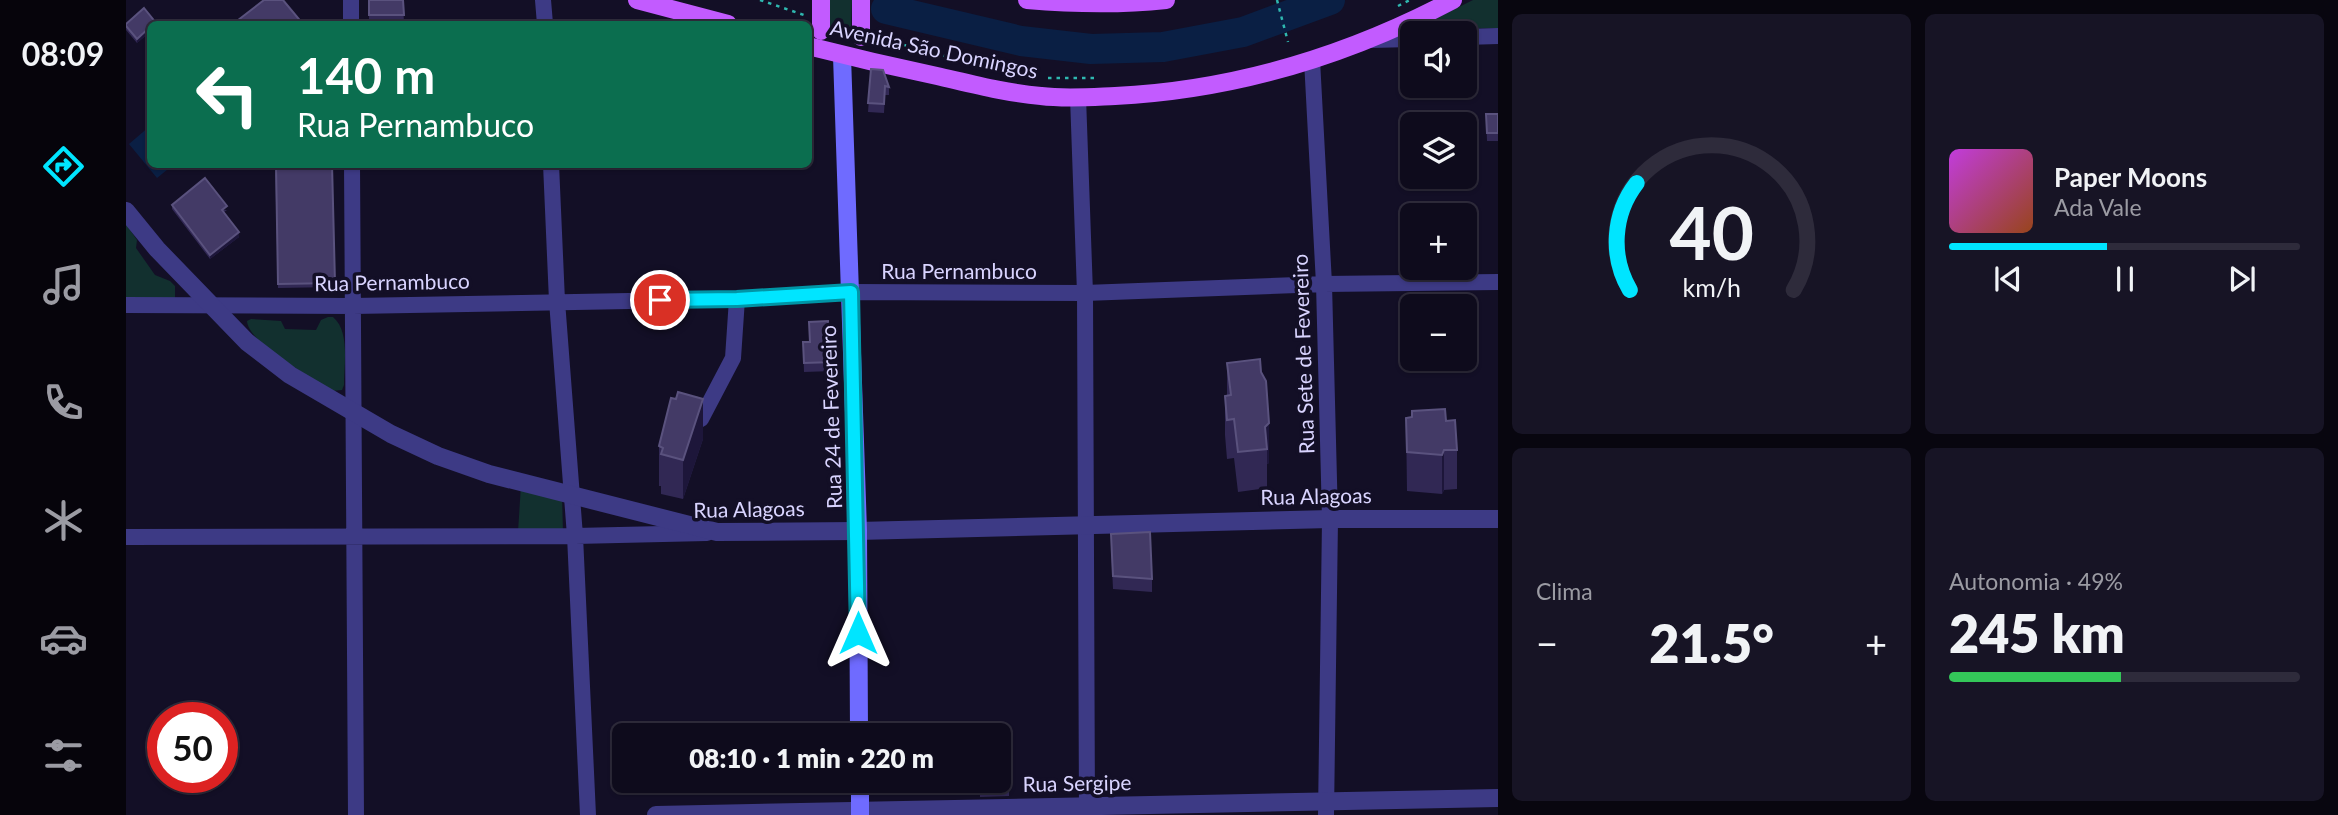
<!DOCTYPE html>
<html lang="pt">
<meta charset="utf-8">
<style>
:root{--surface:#0e0b1c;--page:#171425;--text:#f1f3f6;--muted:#9b9ba3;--line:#2e2b3b;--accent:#00e5ff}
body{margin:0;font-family:Lato,sans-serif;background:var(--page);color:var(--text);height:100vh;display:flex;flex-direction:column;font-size:26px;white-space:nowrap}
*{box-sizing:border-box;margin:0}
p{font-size:23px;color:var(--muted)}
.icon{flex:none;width:38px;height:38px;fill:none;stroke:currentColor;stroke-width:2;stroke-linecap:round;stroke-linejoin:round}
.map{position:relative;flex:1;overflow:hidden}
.sheet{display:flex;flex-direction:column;gap:14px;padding:14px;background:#08060f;width:840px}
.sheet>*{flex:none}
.guide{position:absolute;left:21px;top:21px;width:665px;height:147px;border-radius:10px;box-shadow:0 2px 5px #0004,0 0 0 2px var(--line);background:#0b6e4f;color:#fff;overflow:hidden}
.tools{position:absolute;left:1274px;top:21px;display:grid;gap:14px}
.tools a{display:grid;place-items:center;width:77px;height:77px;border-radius:10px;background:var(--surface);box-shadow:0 2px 5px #0004,0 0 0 2px var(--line);font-size:35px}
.speed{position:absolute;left:21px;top:702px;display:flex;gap:14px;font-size:35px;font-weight:700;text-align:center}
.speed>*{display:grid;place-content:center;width:91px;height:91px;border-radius:50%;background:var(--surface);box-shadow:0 2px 5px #0004,0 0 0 2px var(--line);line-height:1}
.speed .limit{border:10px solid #d22;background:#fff;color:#111}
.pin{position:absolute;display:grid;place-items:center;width:60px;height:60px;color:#fff;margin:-30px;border:4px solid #fff;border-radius:50%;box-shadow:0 2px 7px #0007}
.me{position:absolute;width:77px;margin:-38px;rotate:0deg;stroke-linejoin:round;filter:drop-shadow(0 0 5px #0008)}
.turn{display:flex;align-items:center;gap:24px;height:147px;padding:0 35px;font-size:32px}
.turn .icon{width:91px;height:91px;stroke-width:2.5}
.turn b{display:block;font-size:49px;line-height:60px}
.big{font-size:52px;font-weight:800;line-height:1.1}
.sheet .tile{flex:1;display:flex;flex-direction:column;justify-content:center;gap:10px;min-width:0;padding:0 24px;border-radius:10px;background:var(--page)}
.sheet .dial{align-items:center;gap:0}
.dial svg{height:182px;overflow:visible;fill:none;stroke:var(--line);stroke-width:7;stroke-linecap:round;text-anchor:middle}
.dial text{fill:var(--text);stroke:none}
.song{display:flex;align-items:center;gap:21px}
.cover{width:84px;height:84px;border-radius:10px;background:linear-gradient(135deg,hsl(290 70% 55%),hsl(20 70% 35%))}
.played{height:7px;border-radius:4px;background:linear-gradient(90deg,var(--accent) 45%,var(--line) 45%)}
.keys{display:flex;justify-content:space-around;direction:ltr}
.heat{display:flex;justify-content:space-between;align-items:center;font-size:38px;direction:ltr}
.charge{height:10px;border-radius:5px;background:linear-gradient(90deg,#34c759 49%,var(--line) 0)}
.sheet .tiles{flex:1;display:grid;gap:14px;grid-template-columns:repeat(2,1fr)}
.trip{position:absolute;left:486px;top:723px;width:399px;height:70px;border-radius:10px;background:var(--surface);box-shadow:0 2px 5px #0004,0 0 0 2px var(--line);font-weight:800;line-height:70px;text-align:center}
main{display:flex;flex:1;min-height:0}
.tab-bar{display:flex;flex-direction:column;width:126px;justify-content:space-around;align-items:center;background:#06040b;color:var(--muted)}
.tab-bar .icon{width:49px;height:49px}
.tab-bar .on{color:var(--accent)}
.tab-bar b{font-size:32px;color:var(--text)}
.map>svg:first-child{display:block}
.green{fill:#12302f}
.water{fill:#0a1f44}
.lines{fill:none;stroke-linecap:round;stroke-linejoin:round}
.river{stroke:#0a1f44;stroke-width:30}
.path{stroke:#2fb8b0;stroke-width:2.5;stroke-dasharray:3.5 5;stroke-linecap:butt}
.minor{stroke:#3d3a85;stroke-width:16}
.tertiary{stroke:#3d3a85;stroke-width:18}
.secondary{stroke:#6f6bff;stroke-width:18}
.primary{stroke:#c25bff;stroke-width:18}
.primary-bridge{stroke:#c25bff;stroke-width:18}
.wall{fill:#312854}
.shaded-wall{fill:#1d163a}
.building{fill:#433a66;stroke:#5a527e;stroke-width:2}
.route-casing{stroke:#0095a6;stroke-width:18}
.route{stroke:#00e5ff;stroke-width:12}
.labels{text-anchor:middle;stroke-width:7;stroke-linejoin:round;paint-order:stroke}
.street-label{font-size:21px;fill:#d9d4ff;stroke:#130f26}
</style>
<main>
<nav class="tab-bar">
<b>08:09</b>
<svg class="icon on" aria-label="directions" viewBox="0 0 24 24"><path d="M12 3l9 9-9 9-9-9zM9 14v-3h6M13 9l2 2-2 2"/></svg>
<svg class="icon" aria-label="music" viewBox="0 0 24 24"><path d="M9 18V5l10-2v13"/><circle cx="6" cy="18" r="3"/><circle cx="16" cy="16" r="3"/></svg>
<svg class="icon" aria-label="phone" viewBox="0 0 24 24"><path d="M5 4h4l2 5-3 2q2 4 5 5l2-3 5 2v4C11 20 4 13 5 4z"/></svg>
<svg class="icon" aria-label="climate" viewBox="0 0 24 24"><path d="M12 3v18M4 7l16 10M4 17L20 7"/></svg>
<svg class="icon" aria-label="car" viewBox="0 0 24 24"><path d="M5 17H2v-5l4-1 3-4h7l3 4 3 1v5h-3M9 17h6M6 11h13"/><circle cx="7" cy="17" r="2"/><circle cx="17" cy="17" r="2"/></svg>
<svg class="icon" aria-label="filters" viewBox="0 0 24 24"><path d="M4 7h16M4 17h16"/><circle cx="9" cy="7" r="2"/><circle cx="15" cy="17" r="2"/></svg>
</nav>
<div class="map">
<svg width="1372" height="815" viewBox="0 0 1372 815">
<rect width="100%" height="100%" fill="#130f26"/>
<!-- green -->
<path class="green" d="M 704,0 L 726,0 L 725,28 C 718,33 711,33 704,28 Z
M 1347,0 L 1372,0 L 1372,28 L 1309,29 L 1306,25 L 1311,18 Z
M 0,224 L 11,240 L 10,248 L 29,275 L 44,281 L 49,286 L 49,299 L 3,300 L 0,297 Z
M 202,317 L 207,317 C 224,331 218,365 218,385 L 216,390 L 206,391 C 187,378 122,343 121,321 L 125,319 L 155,321 L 159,329 L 190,330 L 195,320 Z
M 395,485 L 436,495 L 437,532 L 392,532 Z"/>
<!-- water -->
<path class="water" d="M 24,126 L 24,164 L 47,165 L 31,178 L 3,144 Z"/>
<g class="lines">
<!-- river -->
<path class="river" d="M 760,9 L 895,41 L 965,49 L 1037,47 L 1117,32 L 1204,0"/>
<!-- path -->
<path class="path" d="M 634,0 L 678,15
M 1151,0 L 1162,42
M 1272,6 L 1284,0
M 752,38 L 841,62 L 905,76
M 922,78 L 972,78"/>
<!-- minor -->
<path class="minor" d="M 225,0 L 225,24
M 417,0 L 419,24
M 1339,37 L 1372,36
M 1244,40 L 1286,39
M 1186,60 L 1198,284 L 1204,519 L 1200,815
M 952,97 L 959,293 L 961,815
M 226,164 L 230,815
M 425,164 L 431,301 L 449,536 L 462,815
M 0,305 L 227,306 L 611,299 L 725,292 L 959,293 L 1198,284 L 1372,282
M 575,419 L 607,358 L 611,299
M 0,537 L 449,536 L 581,533"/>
<!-- tertiary -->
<path class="tertiary" d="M 0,211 L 31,249 L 121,342 L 164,375 L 265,434 L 312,456 L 363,474 L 591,532 L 732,531 L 1204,519 L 1372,519
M 530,815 L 1372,798"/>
<!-- secondary -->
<path class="secondary" d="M 716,56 L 732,531 L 733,735
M 734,780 L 734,815"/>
<!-- primary -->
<path class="primary" d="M 511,0 L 602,24
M 901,0 C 948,4 993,5 1040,0
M 682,46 C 725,57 768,67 811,76 C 846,84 880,93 915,96 C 939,99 965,97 989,96 C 1108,90 1223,55 1327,0"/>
<!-- primary-bridge -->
<path class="primary-bridge" d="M 695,31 L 695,0
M 735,37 L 735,0"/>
</g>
<!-- wall -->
<path class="wall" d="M 243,0 L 277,0 L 278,24 L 243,24 Z
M 0,24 L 30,24 L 24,24 L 24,32 L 11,43 L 0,30 Z
M 745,69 L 763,87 L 763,95 L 759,95 L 758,113 L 742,112 Z
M 1360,114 L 1372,114 L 1372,141 L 1361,141 Z
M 149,164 L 206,164 L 209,287 L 152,288 Z
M 46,205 L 101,210 L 98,212 L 113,237 L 84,259 L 46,209 Z
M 677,342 L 706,349 L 707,371 L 678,372 Z
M 1134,359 L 1143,463 L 1141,464 L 1141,488 L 1112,492 L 1108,458 L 1101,459 L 1099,435 L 1099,396 L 1101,395 L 1101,363 Z
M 1286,417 L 1320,421 L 1331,450 L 1331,489 L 1318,490 L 1316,494 L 1281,491 L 1280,418 Z
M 577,439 L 557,499 L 535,494 L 535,486 L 533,486 L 533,446 Z
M 985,547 L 1026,579 L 1026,592 L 987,589 Z
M 884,740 L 883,796 L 854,797 L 854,780 Z"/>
<!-- shaded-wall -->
<path class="shaded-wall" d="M 24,27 L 24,32 L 11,43 L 11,39 Z
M 113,232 L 113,237 L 84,259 L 84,255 Z
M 577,399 L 577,439 L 557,499 L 557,460 Z
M 1143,423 L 1143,463 L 1141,464 L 1141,449 L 1139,427 Z
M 1318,450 L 1318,490 L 1316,494 L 1316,455 Z"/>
<!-- building -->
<path class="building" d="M 138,0 L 157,0 L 177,24 L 107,24 Z
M 243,0 L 277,0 L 278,15 L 243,15 Z
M 18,8 L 30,23 L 28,24 L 24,24 L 24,27 L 11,39 L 0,26 L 0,24 Z
M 745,69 L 757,70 L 763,87 L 759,86 L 758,104 L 742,103 Z
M 1360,114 L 1372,114 L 1372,133 L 1361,133 Z
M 150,164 L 206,164 L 209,283 L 152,284 Z
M 79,178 L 101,206 L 96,210 L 113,232 L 84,255 L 46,205 Z
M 702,321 L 703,349 L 706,349 L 707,362 L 678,363 L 677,342 L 684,342 L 683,322 Z
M 1134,359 L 1135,372 L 1140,381 L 1143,423 L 1139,427 L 1141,449 L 1112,452 L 1108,419 L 1101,420 L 1099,396 L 1105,395 L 1101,363 Z
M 552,392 L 577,399 L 557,460 L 535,454 L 537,448 L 533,446 L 545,398 L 550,399 Z
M 1319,409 L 1320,421 L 1329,420 L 1331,450 L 1318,450 L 1316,455 L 1281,452 L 1280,418 L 1286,417 L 1286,411 Z
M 1024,532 L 1026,579 L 987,576 L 985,534 Z
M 873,739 L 884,740 L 883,783 L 854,784 L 854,780 L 873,780 Z"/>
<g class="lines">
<defs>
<path id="route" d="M 534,300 L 611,299 L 725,292 L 732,633"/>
</defs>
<!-- route casing -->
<use href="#route" class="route-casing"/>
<!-- route -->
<use href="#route" class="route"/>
</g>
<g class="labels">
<!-- street labels -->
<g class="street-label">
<text transform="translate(808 50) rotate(12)" y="7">Avenida São Domingos</text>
<text x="833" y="279">Rua Pernambuco</text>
<text transform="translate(266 283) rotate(-1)" y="7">Rua Pernambuco</text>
<text transform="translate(1178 354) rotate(-92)" y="7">Rua Sete de Fevereiro</text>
<text transform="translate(706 417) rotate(-92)" y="7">Rua 24 de Fevereiro</text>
<text transform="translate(1190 497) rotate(-1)" y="7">Rua Alagoas</text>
<text transform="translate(623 510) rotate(-1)" y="7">Rua Alagoas</text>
<text transform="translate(951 784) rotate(-1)" y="7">Rua Sergipe</text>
</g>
</g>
</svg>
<div class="tools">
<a><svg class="icon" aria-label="sound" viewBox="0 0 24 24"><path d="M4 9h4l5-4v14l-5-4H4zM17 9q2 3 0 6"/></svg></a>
<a><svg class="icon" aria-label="layers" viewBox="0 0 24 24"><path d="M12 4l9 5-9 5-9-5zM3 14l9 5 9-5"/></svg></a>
<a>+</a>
<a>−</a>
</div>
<div class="speed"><div class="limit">50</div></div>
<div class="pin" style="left:534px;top:300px;background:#d93025"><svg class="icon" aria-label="arrive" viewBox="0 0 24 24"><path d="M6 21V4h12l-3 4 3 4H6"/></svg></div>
<svg class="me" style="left:732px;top:633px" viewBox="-20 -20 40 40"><path d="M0-17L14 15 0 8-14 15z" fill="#00e5ff" stroke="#fff" stroke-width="4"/></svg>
<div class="trip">08:10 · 1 min · 220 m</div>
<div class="guide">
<div class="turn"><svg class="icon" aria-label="left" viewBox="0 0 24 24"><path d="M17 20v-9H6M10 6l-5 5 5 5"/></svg><div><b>140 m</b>Rua Pernambuco</div></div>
</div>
</div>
<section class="sheet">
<div class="tiles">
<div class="tile dial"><svg viewBox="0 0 100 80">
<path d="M14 69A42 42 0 1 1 86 69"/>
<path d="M14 69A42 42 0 0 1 17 22" stroke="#00e5ff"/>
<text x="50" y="56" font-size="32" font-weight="700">40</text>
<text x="50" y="72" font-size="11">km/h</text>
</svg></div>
<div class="tile">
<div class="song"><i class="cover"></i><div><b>Paper Moons</b><p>Ada Vale</p></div></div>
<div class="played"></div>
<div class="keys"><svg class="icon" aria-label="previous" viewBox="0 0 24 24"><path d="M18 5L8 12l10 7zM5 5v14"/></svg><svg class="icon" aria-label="pause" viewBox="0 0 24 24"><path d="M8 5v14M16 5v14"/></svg><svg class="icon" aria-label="next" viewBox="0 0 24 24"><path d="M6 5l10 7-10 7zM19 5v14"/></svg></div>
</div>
<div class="tile"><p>Clima</p>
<div class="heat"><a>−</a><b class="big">21.5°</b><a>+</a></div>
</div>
<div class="tile"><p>Autonomia · 49%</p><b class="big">245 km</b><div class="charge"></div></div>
</div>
</section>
</main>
